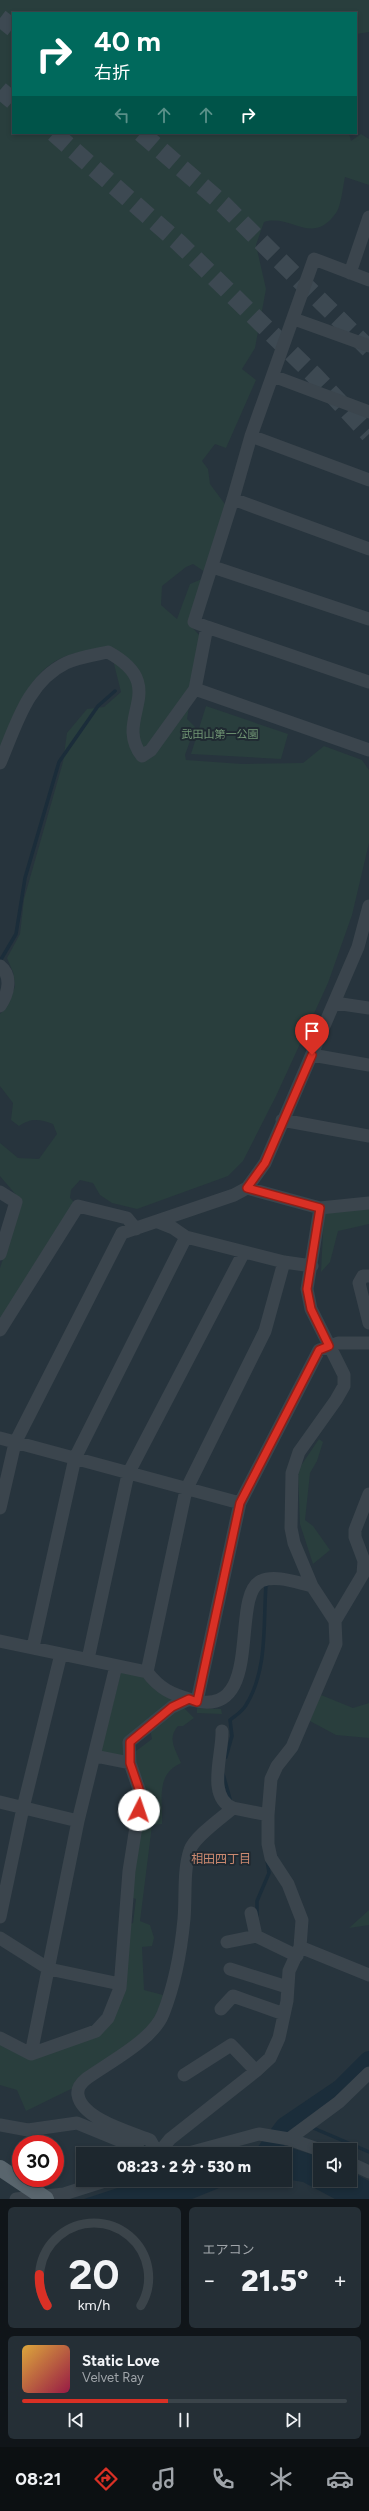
<!DOCTYPE html>
<html lang="ja">
<meta charset="utf-8">
<style>
:root{--surface:#1d272e;--page:#252f36;--text:#f1f3f6;--muted:#a0a5aa;--line:#3b444a;--accent:#d93025}
body{margin:0;font-family:Figtree,"Noto Sans JP",sans-serif;background:var(--page);color:var(--text);height:100vh;display:flex;flex-direction:column;font-size:15px;white-space:nowrap}
*{box-sizing:border-box;margin:0}
p{font-size:13px;color:var(--muted)}
.icon{flex:none;width:22px;height:22px;fill:none;stroke:currentColor;stroke-width:2;stroke-linecap:round;stroke-linejoin:round}
.map{position:relative;height:2199px;overflow:hidden}
.details{display:flex;flex-direction:column;gap:8px;padding:8px;background:#101519;flex:1}
.details>*{flex:none}
.guide{position:absolute;left:12px;top:12px;width:345px;height:122px;border-radius:0px;box-shadow:0 2px 6px #0003,0 0 0 1px var(--line);background:#00695c;color:#fff;overflow:hidden}
.tools{position:absolute;left:313px;top:2143px;display:grid;gap:8px}
.tools a{display:grid;place-items:center;width:44px;height:44px;border-radius:0px;background:var(--surface);box-shadow:0 2px 6px #0003,0 0 0 1px var(--line);font-size:20px}
.speed{position:absolute;left:12px;top:2135px;display:flex;gap:8px;font-size:20px;font-weight:700;text-align:center}
.speed>*{display:grid;place-content:center;width:52px;height:52px;border-radius:50%;background:var(--surface);box-shadow:0 2px 6px #0003,0 0 0 1px var(--line);line-height:1}
.speed .limit{border:6px solid #d22;background:#fff;color:#111}
.pin{position:absolute;display:grid;place-items:center;width:34px;height:34px;color:#fff;margin:-41px -17px;border-radius:50% 50% 50% 0;rotate:-45deg;box-shadow:0 0 4px #0007}
.pin .icon{rotate:45deg}
.me{position:absolute;width:44px;margin:-22px;rotate:4deg;stroke-linejoin:round;filter:drop-shadow(0 0 3px #0008)}
.turn{display:flex;align-items:center;gap:14px;height:84px;padding:0 16px;font-size:18px}
.turn .icon{width:52px;height:52px;stroke-width:2.5}
.turn b{display:block;font-size:28px;line-height:34px}
.lanes{display:flex;align-items:center;height:38px;padding:0 16px;background:#0003;justify-content:center;gap:20px;direction:ltr}
.lanes .off{opacity:.35}
.big{font-size:30px;font-weight:800;line-height:1.1}
.details .widget{flex:1;display:flex;flex-direction:column;justify-content:center;gap:6px;min-width:0;padding:0 14px;border-radius:6px;background:var(--page)}
.details .dial{align-items:center;gap:0}
.dial svg{height:104px;overflow:visible;fill:none;stroke:var(--line);stroke-width:7;stroke-linecap:round;text-anchor:middle}
.dial text{fill:var(--text);stroke:none}
.song{display:flex;align-items:center;gap:12px}
.cover{width:48px;height:48px;border-radius:6px;background:linear-gradient(135deg,hsl(40 70% 55%),hsl(340 70% 35%))}
.played{height:4px;border-radius:2px;background:linear-gradient(90deg,var(--accent) 45%,var(--line) 45%)}
.keys{display:flex;justify-content:space-around;direction:ltr}
.heat{display:flex;justify-content:space-between;align-items:center;font-size:22px;direction:ltr}
.details .tiles{flex:1;display:grid;gap:8px;grid-template-columns:1fr 1fr}
.widget:last-child{grid-column:span 2}
.trip{position:absolute;left:76px;top:2147px;width:216px;height:40px;border-radius:0px;background:var(--surface);box-shadow:0 2px 6px #0003,0 0 0 1px var(--line);font-weight:800;line-height:40px;text-align:center}
.menu{display:flex;height:64px;justify-content:space-around;align-items:center;background:#0c1012;color:var(--muted)}
.menu .icon{width:28px;height:28px}
.menu .active{color:var(--accent)}
.menu b{font-size:18px;color:var(--text)}
.map>svg:first-child{display:block}
.green{fill:#293e3d}
.water{fill:#1b2d3a}
.lines{fill:none;stroke-linecap:round;stroke-linejoin:round}
.stream{stroke:#1b2d3a;stroke-width:3.5}
.river{stroke:#1b2d3a;stroke-width:20}
.highway-tunnel{stroke:#3d4952;stroke-width:18;stroke-dasharray:18 9;stroke-linecap:butt}
.minor{stroke:#3b454d;stroke-width:13}
.major{stroke:#59656d;stroke-width:16}
.route-casing{stroke:#8d1f18;stroke-width:10}
.route{stroke:#d93025;stroke-width:7}
.labels{text-anchor:middle;stroke-width:4;stroke-linejoin:round;paint-order:stroke}
.park-label{font-size:11px;fill:#719674;stroke:#202a32}
.neighbourhood-label{font-size:12px;fill:#cb8970;stroke:#202a32}
</style>
<div class="map">
<svg width="369" height="2199" viewBox="0 0 369 2199">
<rect width="100%" height="100%" fill="#27343d"/>
<!-- green -->
<path class="green" d="M 0,0 L 369,0 L 369,32 L 356,34 L 356,13 L 13,13 L 13,133 L 349,133 L 351,141 L 361,134 L 369,139 L 369,185 L 345,177 C 343,186 341,207 336,213 C 312,247 291,213 264,222 L 256,245 L 266,289 L 255,348 L 242,369 L 256,380 L 226,448 L 215,444 L 202,461 L 208,469 L 210,484 L 227,507 L 205,572 L 193,564 L 186,567 L 162,586 L 161,605 L 177,619 L 190,584 L 202,579 L 189,624 L 200,636 L 187,719 L 195,727 L 185,755 L 186,760 L 242,764 L 303,763 L 324,746 L 362,760 L 369,770 L 369,843 L 352,915 L 328,983 L 276,1096 L 243,1161 L 228,1176 L 137,1209 L 112,1203 L 100,1195 L 93,1183 L 80,1180 L 71,1190 L 70,1198 L 75,1203 L 0,1321 L 0,1268 L 22,1202 L 0,1176 L 0,1143 L 18,1158 L 39,1159 L 57,1134 L 53,1124 C 39,1119 31,1118 19,1126 L 11,1120 L 13,1103 L 0,1086 L 0,1014 L 8,1005 L 15,986 L 13,972 L 7,958 L 20,934 L 24,899 L 63,762 L 67,733 L 87,709 L 104,707 L 121,692 L 112,656 C 103,655 91,651 82,652 C 30,659 16,713 0,754 Z
M 206,706 L 288,734 L 281,759 L 191,754 Z
M 369,1206 L 369,1224 L 338,1231 L 330,1262 L 321,1272 L 324,1212 Z
M 319,1439 L 323,1442 L 317,1461 L 310,1473 L 305,1520 L 313,1526 L 330,1550 L 313,1564 L 300,1524 L 298,1470 Z
M 122,1668 L 143,1672 L 179,1700 L 127,1741 L 126,1760 L 100,1754 Z
M 321,1695 L 353,1708 L 369,1703 L 369,1738 L 336,1735 L 308,1720 Z
M 183,1707 L 194,1718 L 183,1726 L 178,1726 C 167,1738 175,1749 181,1763 C 155,1775 163,1799 162,1824 L 152,1825 L 140,1921 L 150,1925 L 154,1938 L 152,1946 L 142,1947 L 144,1990 L 163,1995 L 155,2019 L 120,2055 L 75,2087 L 26,2111 L 17,2090 L 0,2085 L 0,2041 L 31,2054 L 108,2018 L 127,1925 L 133,1923 L 136,1899 L 130,1897 L 144,1782 L 134,1764 L 136,1751 L 152,1739 L 150,1730 Z
M 197,1708 L 221,1709 L 222,1714 L 197,1713 Z
M 369,1910 L 369,1925 L 349,1928 Z"/>
<!-- water -->
<path class="water" d="M 282,2145 L 320,2157 L 320,2180 L 350,2180 L 350,2171 L 369,2181 L 369,2199 L 335,2199 L 303,2182 L 285,2179 L 285,2154 L 219,2154 L 235,2149 Z
M 142,2180 L 260,2180 L 234,2182 L 192,2199 L 84,2199 Z"/>
<g class="lines">
<!-- stream -->
<path class="stream" d="M 0,961 L 16,934 L 25,878 L 59,762 L 98,706 L 115,691
M 226,1757 L 232,1736 L 230,1720 C 235,1716 243,1711 246,1705 C 268,1670 263,1624 266,1585 L 269,1584
M 223,1774 L 230,1799
M 257,1916 L 257,1901 L 269,1873 L 267,1860
M 296,2121 L 303,2124
M 311,2127 L 369,2152"/>
<!-- river -->
<path class="river" d="M 265,2154 L 285,2127 L 341,2089 L 369,2061"/>
<!-- highway-tunnel -->
<path class="highway-tunnel" d="M 0,18 L 13,28
M 0,90 L 13,101
M 54,133 L 179,243 L 314,375 L 369,434
M 141,133 L 223,204 L 369,349"/>
<!-- minor -->
<path class="minor" d="M 350,273 L 369,217
M 294,319 L 369,346
M 273,376 L 369,412
M 251,436 L 369,480
M 233,499 L 369,549
M 213,567 L 369,619
M 207,627 L 369,682
M 195,689 L 369,750
M 0,763 C 16,726 27,682 66,663 C 79,657 94,655 108,652 C 172,687 112,718 142,756 L 151,750 L 195,689 L 207,627 L 194,622 L 233,499 L 251,436 L 314,259 L 369,280
M 0,966 C 13,976 8,994 0,1006
M 335,1003 L 369,1008
M 312,1055 L 369,1065
M 282,1120 L 369,1136
M 247,1188 L 320,1208 L 369,1203
M 0,1192 L 16,1202 L 0,1254
M 158,1222 L 173,1228 L 186,1237 L 284,1262 L 312,1266
M 369,1276 L 363,1276 L 359,1283 L 369,1323
M 0,1330 L 78,1206 L 127,1218 L 136,1229
M 0,1438 L 240,1503
M 0,1508 L 15,1443 L 122,1233 L 234,1195 L 247,1188 L 265,1163 L 358,947 L 369,906
M 335,1621 L 363,1574 L 364,1561 L 355,1537 L 355,1530 L 369,1494
M 0,1641 L 147,1672 C 160,1689 171,1694 192,1700 C 266,1720 229,1596 261,1581 C 275,1574 298,1583 312,1586
M 33,1647 L 75,1458 L 186,1237
M 88,1659 L 128,1474 L 244,1252
M 147,1672 L 186,1490 L 265,1331 L 284,1262
M 197,1701 L 240,1503 L 319,1350 L 338,1343 L 369,1343
M 222,1731 C 223,1754 206,1797 233,1808
M 95,1756 L 130,1763
M 0,1802 L 78,1821
M 251,1913 L 256,1936
M 0,1917 L 23,1808 L 61,1654
M 0,1938 L 49,1969 L 120,1984
M 227,1942 L 256,1936 L 297,1956
M 300,1947 L 369,1975
M 230,1969 L 287,1987
M 221,2009 L 233,1996 L 284,2014
M 0,2038 L 31,2054 L 96,2031 L 108,2018 L 120,1988 L 129,1871 L 141,1795 L 130,1763 L 129,1742 L 172,1707 L 189,1699
M 31,2054 L 78,1821 L 116,1666
M 184,2075 L 231,2045 L 256,2071
M 0,2125 L 28,2130 L 77,2123 L 138,2148
M 289,2139 L 339,2102 L 369,2073
M 153,2154 L 155,2149 L 150,2140 C 130,2132 82,2119 78,2095 C 77,2089 81,2083 86,2079 C 108,2063 153,2040 163,2014 C 175,1984 181,1951 184,1919 C 186,1897 183,1871 190,1850 C 194,1837 223,1817 233,1808 L 268,1815
M 158,2154 L 170,2139 L 256,2071 L 270,2058 L 279,2038 L 287,2001 L 289,1971 L 300,1947 L 302,1920 L 288,1884 L 271,1858 L 268,1844 L 268,1815 L 271,1779 L 277,1766 L 292,1747 L 336,1644 L 335,1621 L 312,1586 L 294,1543 L 291,1528 L 292,1473 L 299,1452 L 336,1400 L 344,1386 L 344,1375 L 311,1309 L 307,1289 L 320,1208
M 185,2154 L 259,2134 L 289,2139 L 320,2150
M 350,2163 L 369,2172
M 16,2199 L 64,2194 L 108,2180"/>
<!-- major -->
<path class="major" d="M 0,2168 L 46,2199"/>
</g>
<g class="lines">
<defs>
<path id="route" d="M 139,1810 L 141,1795 L 130,1763 L 130,1742 L 172,1707 L 189,1699 L 197,1702 L 240,1503 L 319,1350 L 329,1346 L 311,1309 L 307,1289 L 320,1208 L 247,1188 L 265,1163 L 312,1055"/>
</defs>
<!-- route casing -->
<use href="#route" class="route-casing"/>
<!-- route -->
<use href="#route" class="route"/>
</g>
<g class="labels">
<!-- park labels -->
<g class="park-label">
<text x="220" y="738">武田山第一公園</text>
</g>
<!-- neighbourhood labels -->
<g class="neighbourhood-label">
<text x="221" y="1863">相田四丁目</text>
</g>
</g>
</svg>
<div class="tools">
<a><svg class="icon" aria-label="sound" viewBox="0 0 24 24"><path d="M4 9h4l5-4v14l-5-4H4zM17 9q2 3 0 6"/></svg></a>
</div>
<div class="speed"><div class="limit">30</div></div>
<div class="pin" style="left:312px;top:1055px;background:#d93025"><svg class="icon" aria-label="arrive" viewBox="0 0 24 24"><path d="M6 21V4h12l-3 4 3 4H6"/></svg></div>
<svg class="me" style="left:139px;top:1810px" viewBox="-20 -20 40 40"><circle r="19" fill="#fff"/><path d="M0-13L10 11 0 6-10 11z" fill="#d93025"/></svg>
<div class="trip">08:23 · 2 分 · 530 m</div>
<div class="guide">
<div class="turn"><svg class="icon" aria-label="right" viewBox="0 0 24 24"><path d="M7 20v-9h11M14 6l5 5-5 5"/></svg><div><b>40 m</b>右折</div></div>
<div class="lanes"><svg class="icon off" aria-label="left" viewBox="0 0 24 24"><path d="M17 20v-9H6M10 6l-5 5 5 5"/></svg><svg class="icon off" aria-label="ahead" viewBox="0 0 24 24"><path d="M12 20V5M6 11l6-6 6 6"/></svg><svg class="icon off" aria-label="ahead" viewBox="0 0 24 24"><path d="M12 20V5M6 11l6-6 6 6"/></svg><svg class="icon" aria-label="right" viewBox="0 0 24 24"><path d="M7 20v-9h11M14 6l5 5-5 5"/></svg></div>
</div>
</div>
<section class="details">
<div class="tiles">
<div class="widget dial"><svg viewBox="0 0 100 80">
<path d="M14 69A42 42 0 1 1 86 69"/>
<path d="M14 69A42 42 0 0 1 8 45" stroke="#d93025"/>
<text x="50" y="56" font-size="32" font-weight="700">20</text>
<text x="50" y="72" font-size="11">km/h</text>
</svg></div>
<div class="widget"><p>エアコン</p>
<div class="heat"><a>−</a><b class="big">21.5°</b><a>+</a></div>
</div>
<div class="widget">
<div class="song"><i class="cover"></i><div><b>Static Love</b><p>Velvet Ray</p></div></div>
<div class="played"></div>
<div class="keys"><svg class="icon" aria-label="previous" viewBox="0 0 24 24"><path d="M18 5L8 12l10 7zM5 5v14"/></svg><svg class="icon" aria-label="pause" viewBox="0 0 24 24"><path d="M8 5v14M16 5v14"/></svg><svg class="icon" aria-label="next" viewBox="0 0 24 24"><path d="M6 5l10 7-10 7zM19 5v14"/></svg></div>
</div>
</div>
</section>
<nav class="menu">
<b>08:21</b>
<svg class="icon active" aria-label="directions" viewBox="0 0 24 24"><path d="M12 3l9 9-9 9-9-9zM9 14v-3h6M13 9l2 2-2 2"/></svg>
<svg class="icon" aria-label="music" viewBox="0 0 24 24"><path d="M9 18V5l10-2v13"/><circle cx="6" cy="18" r="3"/><circle cx="16" cy="16" r="3"/></svg>
<svg class="icon" aria-label="phone" viewBox="0 0 24 24"><path d="M5 4h4l2 5-3 2q2 4 5 5l2-3 5 2v4C11 20 4 13 5 4z"/></svg>
<svg class="icon" aria-label="climate" viewBox="0 0 24 24"><path d="M12 3v18M4 7l16 10M4 17L20 7"/></svg>
<svg class="icon" aria-label="car" viewBox="0 0 24 24"><path d="M5 17H2v-5l4-1 3-4h7l3 4 3 1v5h-3M9 17h6M6 11h13"/><circle cx="7" cy="17" r="2"/><circle cx="17" cy="17" r="2"/></svg>
</nav>
